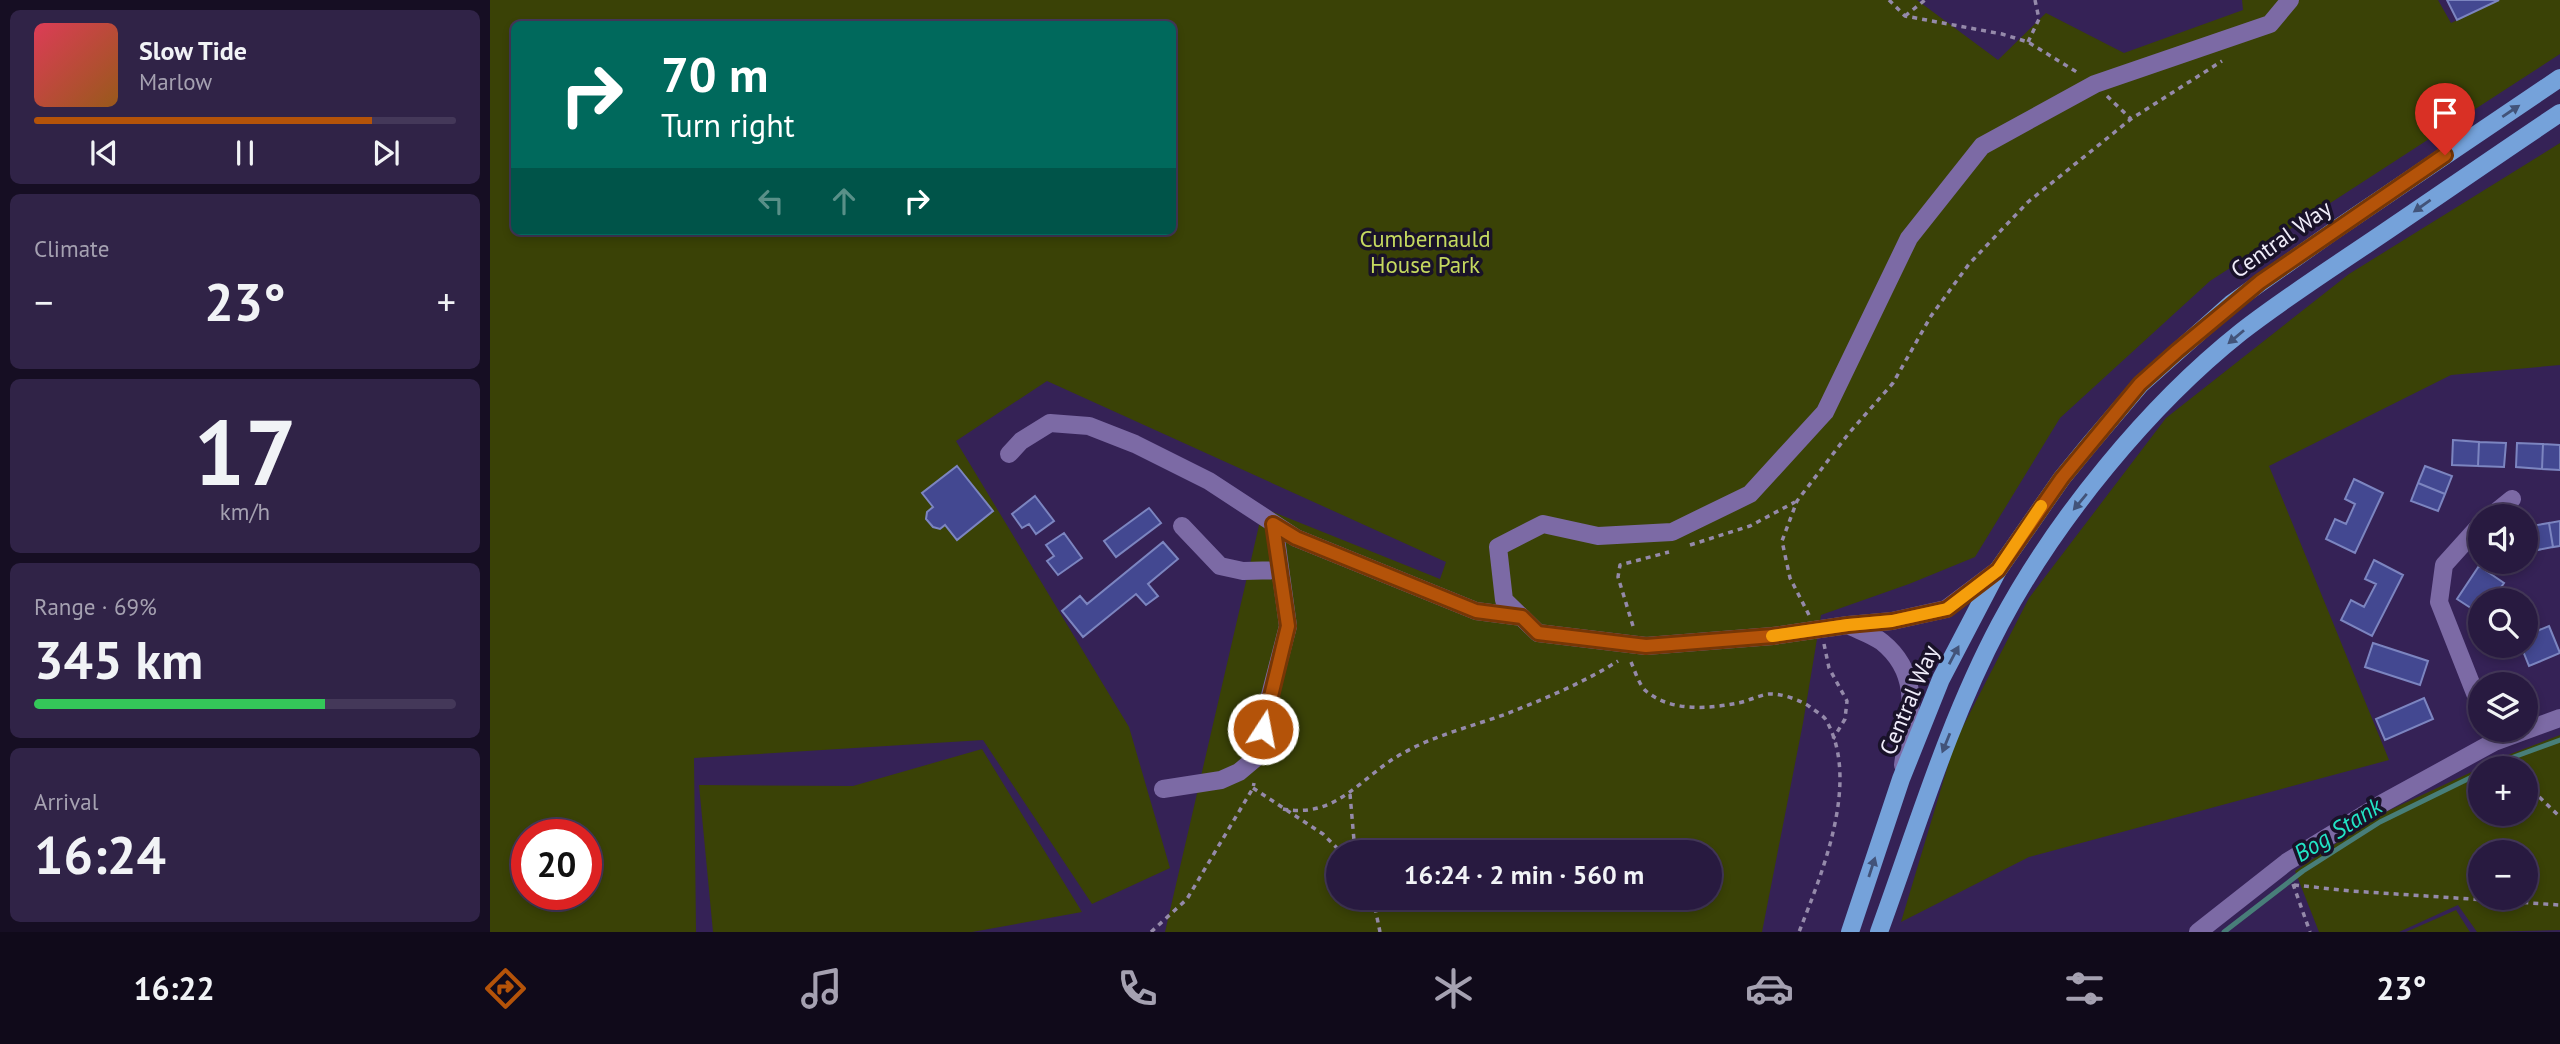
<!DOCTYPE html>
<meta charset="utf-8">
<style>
:root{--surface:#281a40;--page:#302347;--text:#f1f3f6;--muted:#a5a1b1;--line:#443859;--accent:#b45309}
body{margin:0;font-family:"PT Sans",sans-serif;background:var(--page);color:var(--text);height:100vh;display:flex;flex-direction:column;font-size:26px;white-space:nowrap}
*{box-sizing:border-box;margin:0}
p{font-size:23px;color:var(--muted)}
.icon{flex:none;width:38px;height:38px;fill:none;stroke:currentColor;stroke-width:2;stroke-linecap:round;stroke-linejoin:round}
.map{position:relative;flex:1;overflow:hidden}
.sheet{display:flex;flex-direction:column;gap:10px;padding:10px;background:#160e23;width:490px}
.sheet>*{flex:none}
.hud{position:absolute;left:21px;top:21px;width:665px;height:214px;border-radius:10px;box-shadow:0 4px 10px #0003,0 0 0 2px var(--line);background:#00695c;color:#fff;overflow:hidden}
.buttons{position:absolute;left:1978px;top:504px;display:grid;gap:14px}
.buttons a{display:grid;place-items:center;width:70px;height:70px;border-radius:50%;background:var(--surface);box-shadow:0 4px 10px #0003,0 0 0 2px var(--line);font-size:35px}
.speed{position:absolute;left:21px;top:819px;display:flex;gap:14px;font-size:35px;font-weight:700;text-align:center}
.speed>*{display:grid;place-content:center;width:91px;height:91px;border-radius:50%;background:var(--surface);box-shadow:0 4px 10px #0003,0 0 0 2px var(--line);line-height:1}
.speed .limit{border:10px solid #d22;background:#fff;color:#111}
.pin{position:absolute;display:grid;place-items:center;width:60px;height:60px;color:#fff;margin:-72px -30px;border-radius:50% 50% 50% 0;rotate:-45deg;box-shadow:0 0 7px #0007}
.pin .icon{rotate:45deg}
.me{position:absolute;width:77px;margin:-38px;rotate:11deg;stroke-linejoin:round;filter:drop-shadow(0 0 5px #0008)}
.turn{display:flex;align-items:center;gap:24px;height:147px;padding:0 35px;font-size:32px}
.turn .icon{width:91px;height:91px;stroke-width:2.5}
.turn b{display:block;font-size:49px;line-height:60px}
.lanes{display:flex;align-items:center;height:66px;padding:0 35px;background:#0003;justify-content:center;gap:35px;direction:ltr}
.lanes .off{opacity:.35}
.big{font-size:52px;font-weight:600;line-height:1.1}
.sheet .card{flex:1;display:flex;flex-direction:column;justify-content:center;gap:10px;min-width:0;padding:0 24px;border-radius:10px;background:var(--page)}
.sheet .dial{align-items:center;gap:0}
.dial b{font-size:91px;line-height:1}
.song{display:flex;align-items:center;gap:21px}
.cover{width:84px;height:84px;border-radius:10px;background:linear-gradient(135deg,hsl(350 70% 55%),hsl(30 70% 35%))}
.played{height:7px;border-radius:4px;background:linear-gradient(90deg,var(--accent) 80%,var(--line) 80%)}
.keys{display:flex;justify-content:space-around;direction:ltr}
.heat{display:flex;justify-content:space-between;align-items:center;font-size:38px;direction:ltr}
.charge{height:10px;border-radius:5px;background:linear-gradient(90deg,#34c759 69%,var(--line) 0)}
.trip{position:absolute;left:836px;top:840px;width:396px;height:70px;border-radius:35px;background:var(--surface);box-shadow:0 4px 10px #0003,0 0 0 2px var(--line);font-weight:600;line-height:70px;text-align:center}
.dock{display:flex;height:112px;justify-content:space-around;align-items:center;background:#100a1a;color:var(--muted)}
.dock .icon{width:49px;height:49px}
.dock .on{color:var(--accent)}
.dock b{font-size:32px;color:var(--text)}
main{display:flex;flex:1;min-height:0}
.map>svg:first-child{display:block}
.green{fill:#3a4206;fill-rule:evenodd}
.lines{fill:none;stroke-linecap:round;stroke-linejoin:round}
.stream{stroke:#487e79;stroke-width:5}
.building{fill:#434891;stroke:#7c85c0;stroke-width:2}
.path{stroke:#958aaa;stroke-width:3.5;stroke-dasharray:5 5;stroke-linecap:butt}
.minor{stroke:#7c6aa5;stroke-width:18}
.major{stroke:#75a2da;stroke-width:18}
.oneway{fill:#425379}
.route-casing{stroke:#753606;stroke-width:18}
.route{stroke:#b45309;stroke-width:12}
.slow{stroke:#f59e0b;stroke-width:12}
.labels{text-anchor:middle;stroke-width:7;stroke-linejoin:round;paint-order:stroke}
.park-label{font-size:23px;fill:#c5d95f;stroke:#191229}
.street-label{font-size:23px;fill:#f0edfa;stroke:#191229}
.water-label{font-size:24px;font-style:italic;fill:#22e5c5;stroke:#191229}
</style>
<main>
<section class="sheet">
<div class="card">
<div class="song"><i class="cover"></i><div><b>Slow Tide</b><p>Marlow</p></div></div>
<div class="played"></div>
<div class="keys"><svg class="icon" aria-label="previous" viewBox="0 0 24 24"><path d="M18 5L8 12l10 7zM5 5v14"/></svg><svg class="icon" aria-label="pause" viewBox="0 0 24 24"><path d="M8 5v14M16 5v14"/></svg><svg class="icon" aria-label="next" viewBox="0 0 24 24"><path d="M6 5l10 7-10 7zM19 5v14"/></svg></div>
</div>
<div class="card"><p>Climate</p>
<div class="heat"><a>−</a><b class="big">23°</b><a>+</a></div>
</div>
<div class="card dial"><b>17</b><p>km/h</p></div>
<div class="card"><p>Range · 69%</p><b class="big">345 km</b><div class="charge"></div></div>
<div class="card"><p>Arrival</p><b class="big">16:24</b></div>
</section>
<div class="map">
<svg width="2070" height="932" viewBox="0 0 2070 932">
<rect width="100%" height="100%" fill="#352256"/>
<!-- green -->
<path class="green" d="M 0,0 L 1427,0 L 1508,60 L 1556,13 L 1634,53 L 1753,10 L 1752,0 L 1948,0 L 1961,23 L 2009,0 L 2070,0 L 2070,54 L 1720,281 L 1570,418 L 1485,557 L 1419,584 L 1331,615 L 1313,723 L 1272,932 L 675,932 L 773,508 L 950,579 L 956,562 L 557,381 L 466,441 L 639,727 L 680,868 L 602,904 L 493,740 L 204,758 L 206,932 L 0,932 ZM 24,24 L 682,24 L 682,231 L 24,231 ZM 37,835 L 96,835 L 96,894 L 37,894 ZM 849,852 L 1220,852 L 1220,898 L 849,898 Z
M 2070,143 L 2070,365 L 1961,375 L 1779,466 L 1899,760 L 1539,857 L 1411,922 L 1465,742 L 1539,598 L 1676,418 L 1859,274 Z
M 2070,735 L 2070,930 L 1987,932 L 1968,905 L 1909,932 L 1829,932 L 1805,871 L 1887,816 L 2018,755 ZM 1990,768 L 2035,768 L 2035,814 L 1990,814 ZM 1990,852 L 2035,852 L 2035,898 L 1990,898 Z
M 492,749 L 592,912 L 482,932 L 223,932 L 209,785 L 363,786 Z
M 1966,910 L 1980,932 L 1916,932 Z"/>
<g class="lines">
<!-- stream -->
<path class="stream" d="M 1999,768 L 2021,758 L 2070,740
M 1734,932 L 1813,871 L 1890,822 L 1990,773"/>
</g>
<!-- building -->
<path class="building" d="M 1957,0 L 2009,0 L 1967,20 Z
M 1963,440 L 1989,442 L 1988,466 L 1962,465 Z
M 1989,442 L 2016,443 L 2014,467 L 1988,466 Z
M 2027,443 L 2053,444 L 2052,469 L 2026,467 Z
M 2053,444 L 2070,445 L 2070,470 L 2052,469 Z
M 467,466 L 503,511 L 467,540 L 455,525 L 450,529 L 443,527 L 436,519 L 437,512 L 443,507 L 432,493 Z
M 1935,466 L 1962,476 L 1955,494 L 1928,483 Z
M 1864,479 L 1893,493 L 1865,553 L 1836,539 L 1845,519 L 1856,524 L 1865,504 L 1855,499 Z
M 1928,483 L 1955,494 L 1948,511 L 1921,501 Z
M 545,496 L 564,521 L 546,534 L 539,524 L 532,528 L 522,514 Z
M 659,508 L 671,523 L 626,557 L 614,541 Z
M 2070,521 L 2070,546 L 2063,547 L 2059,523 Z
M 2059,523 L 2063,547 L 2037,552 L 2035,527 Z
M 574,533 L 592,558 L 568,575 L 557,561 L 564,556 L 556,545 Z
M 673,542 L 688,559 L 658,584 L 668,596 L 656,605 L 646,594 L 593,637 L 572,611 L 590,596 L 597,604 Z
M 1884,560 L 1913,575 L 1882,636 L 1851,620 L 1861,600 L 1874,607 L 1886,584 L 1875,579 Z
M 1989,566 L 2014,583 L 2002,600 L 1990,600 L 1990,614 L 1967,599 Z
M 2059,626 L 2070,653 L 2039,666 L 2031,646 L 2035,646 L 2035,636 Z
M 1883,643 L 1938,661 L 1930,685 L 1875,667 Z
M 1934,698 L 1943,719 L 1895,740 L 1886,719 Z"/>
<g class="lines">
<!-- path -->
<path class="path" d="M 1399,0 L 1415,16 L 1512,34 L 1538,42 L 1590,74
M 1415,16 L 1435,0
M 1538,42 L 1549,19 L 1545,0
M 1617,96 L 1641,119
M 1200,545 L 1260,526 L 1305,502
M 1319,615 L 1300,578 L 1292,541 L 1307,501 L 1359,433 L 1403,383 L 1441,316 L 1479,264 L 1538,202 L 1641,119 L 1732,61
M 1143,626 L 1128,577 L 1130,565 L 1179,552
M 1334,644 L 1339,668 L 1357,701 L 1355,719 L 1343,739
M 1141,662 C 1145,671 1149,685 1156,691 C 1181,712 1218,709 1248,703 C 1259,701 1269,695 1279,694 C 1290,693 1311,700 1320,707 C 1325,711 1333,715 1336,720 C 1371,781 1332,873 1309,932
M 2012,755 L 2021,768
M 2035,783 L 2070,817
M 763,788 L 833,834 L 851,852
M 860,794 L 865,852
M 793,809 C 849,819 871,775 915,752 C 946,735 983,726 1016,714 C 1054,699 1093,683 1128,661
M 1803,884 L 1820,932
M 1804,885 L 1861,891 L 2070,905
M 883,898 L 890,932
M 661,932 L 697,899 L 763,788 L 764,783"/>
<!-- minor -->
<path class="minor" d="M 519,454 L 531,441 L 560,423 L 599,426 L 645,444 L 719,481 L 806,538 L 986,611 L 1032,617
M 2001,516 L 2022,499
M 1990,525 L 1954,565 L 1949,602 L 1990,706
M 692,526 L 730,566 L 753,571 L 789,570
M 1508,570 L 1456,609 L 1402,621 L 1358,625 L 1283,636 L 1156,646 L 1048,633 L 1014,600 L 1008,547 L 1053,524 L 1108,536 L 1182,532 L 1260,494 L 1335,412 L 1419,238 L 1492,146 L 1605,84 L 1780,24 L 1800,0
M 1358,625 C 1368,630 1383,635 1392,642 C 1434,676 1419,720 1413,765
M 673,789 L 731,780 L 749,772 L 768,756 L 778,703 L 798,626 L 784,524
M 1708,932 L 1797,862 L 1893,803 L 2004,742 L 2070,718"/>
<!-- major -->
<path class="major" d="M 1360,932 L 1411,779 L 1451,679 L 1508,570 L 1572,478 L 1599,445 L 1651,384 L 1742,303 L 1845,230 L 2070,78
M 1389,932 C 1427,828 1458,722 1510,624 C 1566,519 1658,406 1751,332 C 1796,297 1845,266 1892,234 C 1951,194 2010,153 2070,113"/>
</g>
<!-- one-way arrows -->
<defs><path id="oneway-solid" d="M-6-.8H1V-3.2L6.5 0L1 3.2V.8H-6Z" transform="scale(1.75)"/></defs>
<g class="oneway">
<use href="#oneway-solid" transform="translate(2021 111) rotate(-34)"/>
<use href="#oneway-solid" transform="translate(1932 206) rotate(145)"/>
<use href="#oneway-solid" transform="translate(1746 337) rotate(140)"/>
<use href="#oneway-solid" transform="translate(1590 502) rotate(130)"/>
<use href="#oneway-solid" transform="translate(1464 655) rotate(-62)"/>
<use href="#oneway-solid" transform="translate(1456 743) rotate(112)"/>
<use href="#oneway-solid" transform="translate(1382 867) rotate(-72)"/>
</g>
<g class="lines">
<defs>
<path id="route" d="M 773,729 L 798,626 L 783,524 L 806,538 L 986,611 L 1032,617 L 1048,633 L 1156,646 L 1283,636 L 1358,625 L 1402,621 L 1457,609 L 1508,570 L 1572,478 L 1650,384 L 1687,351 L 1770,282 L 1955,155"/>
</defs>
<!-- route casing -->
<use href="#route" class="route-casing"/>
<!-- route -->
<use href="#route" class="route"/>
<!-- slow -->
<path class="slow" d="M 1282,636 L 1358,625 L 1402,621 L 1457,609 L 1508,570 L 1551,506"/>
</g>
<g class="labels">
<!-- park labels -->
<g class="park-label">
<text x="935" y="247">Cumbernauld<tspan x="935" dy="26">House Park</tspan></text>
</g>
<!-- street labels -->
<g class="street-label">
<text transform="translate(1791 239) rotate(-35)" y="8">Central Way</text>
<text transform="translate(1419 700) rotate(-67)" y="8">Central Way</text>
</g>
<!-- water labels -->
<g class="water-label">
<text transform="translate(1848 830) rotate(-32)" y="8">Bog Stank</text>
</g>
</g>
</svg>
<div class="buttons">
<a><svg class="icon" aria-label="sound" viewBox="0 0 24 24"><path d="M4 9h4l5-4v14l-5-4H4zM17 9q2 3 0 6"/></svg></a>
<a><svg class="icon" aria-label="search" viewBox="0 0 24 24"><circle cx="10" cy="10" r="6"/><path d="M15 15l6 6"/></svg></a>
<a><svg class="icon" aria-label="layers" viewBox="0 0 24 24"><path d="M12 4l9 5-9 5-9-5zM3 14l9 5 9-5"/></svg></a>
<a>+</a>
<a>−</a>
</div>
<div class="speed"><div class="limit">20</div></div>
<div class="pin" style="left:1955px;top:155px;background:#d93025"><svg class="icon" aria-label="arrive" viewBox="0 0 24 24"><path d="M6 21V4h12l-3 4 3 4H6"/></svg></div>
<svg class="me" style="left:773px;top:729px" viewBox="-20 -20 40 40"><circle r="17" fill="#b45309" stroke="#fff" stroke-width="3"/><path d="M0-11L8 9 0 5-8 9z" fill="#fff"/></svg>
<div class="trip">16:24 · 2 min · 560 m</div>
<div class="hud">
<div class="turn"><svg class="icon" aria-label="right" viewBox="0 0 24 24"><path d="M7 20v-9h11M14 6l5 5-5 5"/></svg><div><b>70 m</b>Turn right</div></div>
<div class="lanes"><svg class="icon off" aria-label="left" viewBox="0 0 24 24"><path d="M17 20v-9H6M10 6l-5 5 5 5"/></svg><svg class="icon off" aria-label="ahead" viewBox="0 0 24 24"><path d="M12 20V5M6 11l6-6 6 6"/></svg><svg class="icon" aria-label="right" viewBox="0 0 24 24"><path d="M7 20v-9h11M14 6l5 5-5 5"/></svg></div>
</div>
</div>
</main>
<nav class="dock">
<b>16:22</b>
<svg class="icon on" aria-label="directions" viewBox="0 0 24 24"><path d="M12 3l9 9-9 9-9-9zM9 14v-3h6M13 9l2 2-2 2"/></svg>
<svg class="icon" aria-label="music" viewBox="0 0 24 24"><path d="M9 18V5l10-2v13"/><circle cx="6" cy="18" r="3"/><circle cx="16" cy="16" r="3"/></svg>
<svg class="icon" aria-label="phone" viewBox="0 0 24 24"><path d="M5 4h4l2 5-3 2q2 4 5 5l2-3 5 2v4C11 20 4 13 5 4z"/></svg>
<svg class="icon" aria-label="climate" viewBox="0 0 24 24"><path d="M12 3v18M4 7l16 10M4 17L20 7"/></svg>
<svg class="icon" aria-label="car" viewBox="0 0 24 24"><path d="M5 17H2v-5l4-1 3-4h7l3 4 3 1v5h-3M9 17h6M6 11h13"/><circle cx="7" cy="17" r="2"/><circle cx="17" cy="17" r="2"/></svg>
<svg class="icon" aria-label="filters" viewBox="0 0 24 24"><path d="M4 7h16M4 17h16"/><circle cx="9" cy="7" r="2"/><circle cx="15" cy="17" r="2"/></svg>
<b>23°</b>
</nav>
